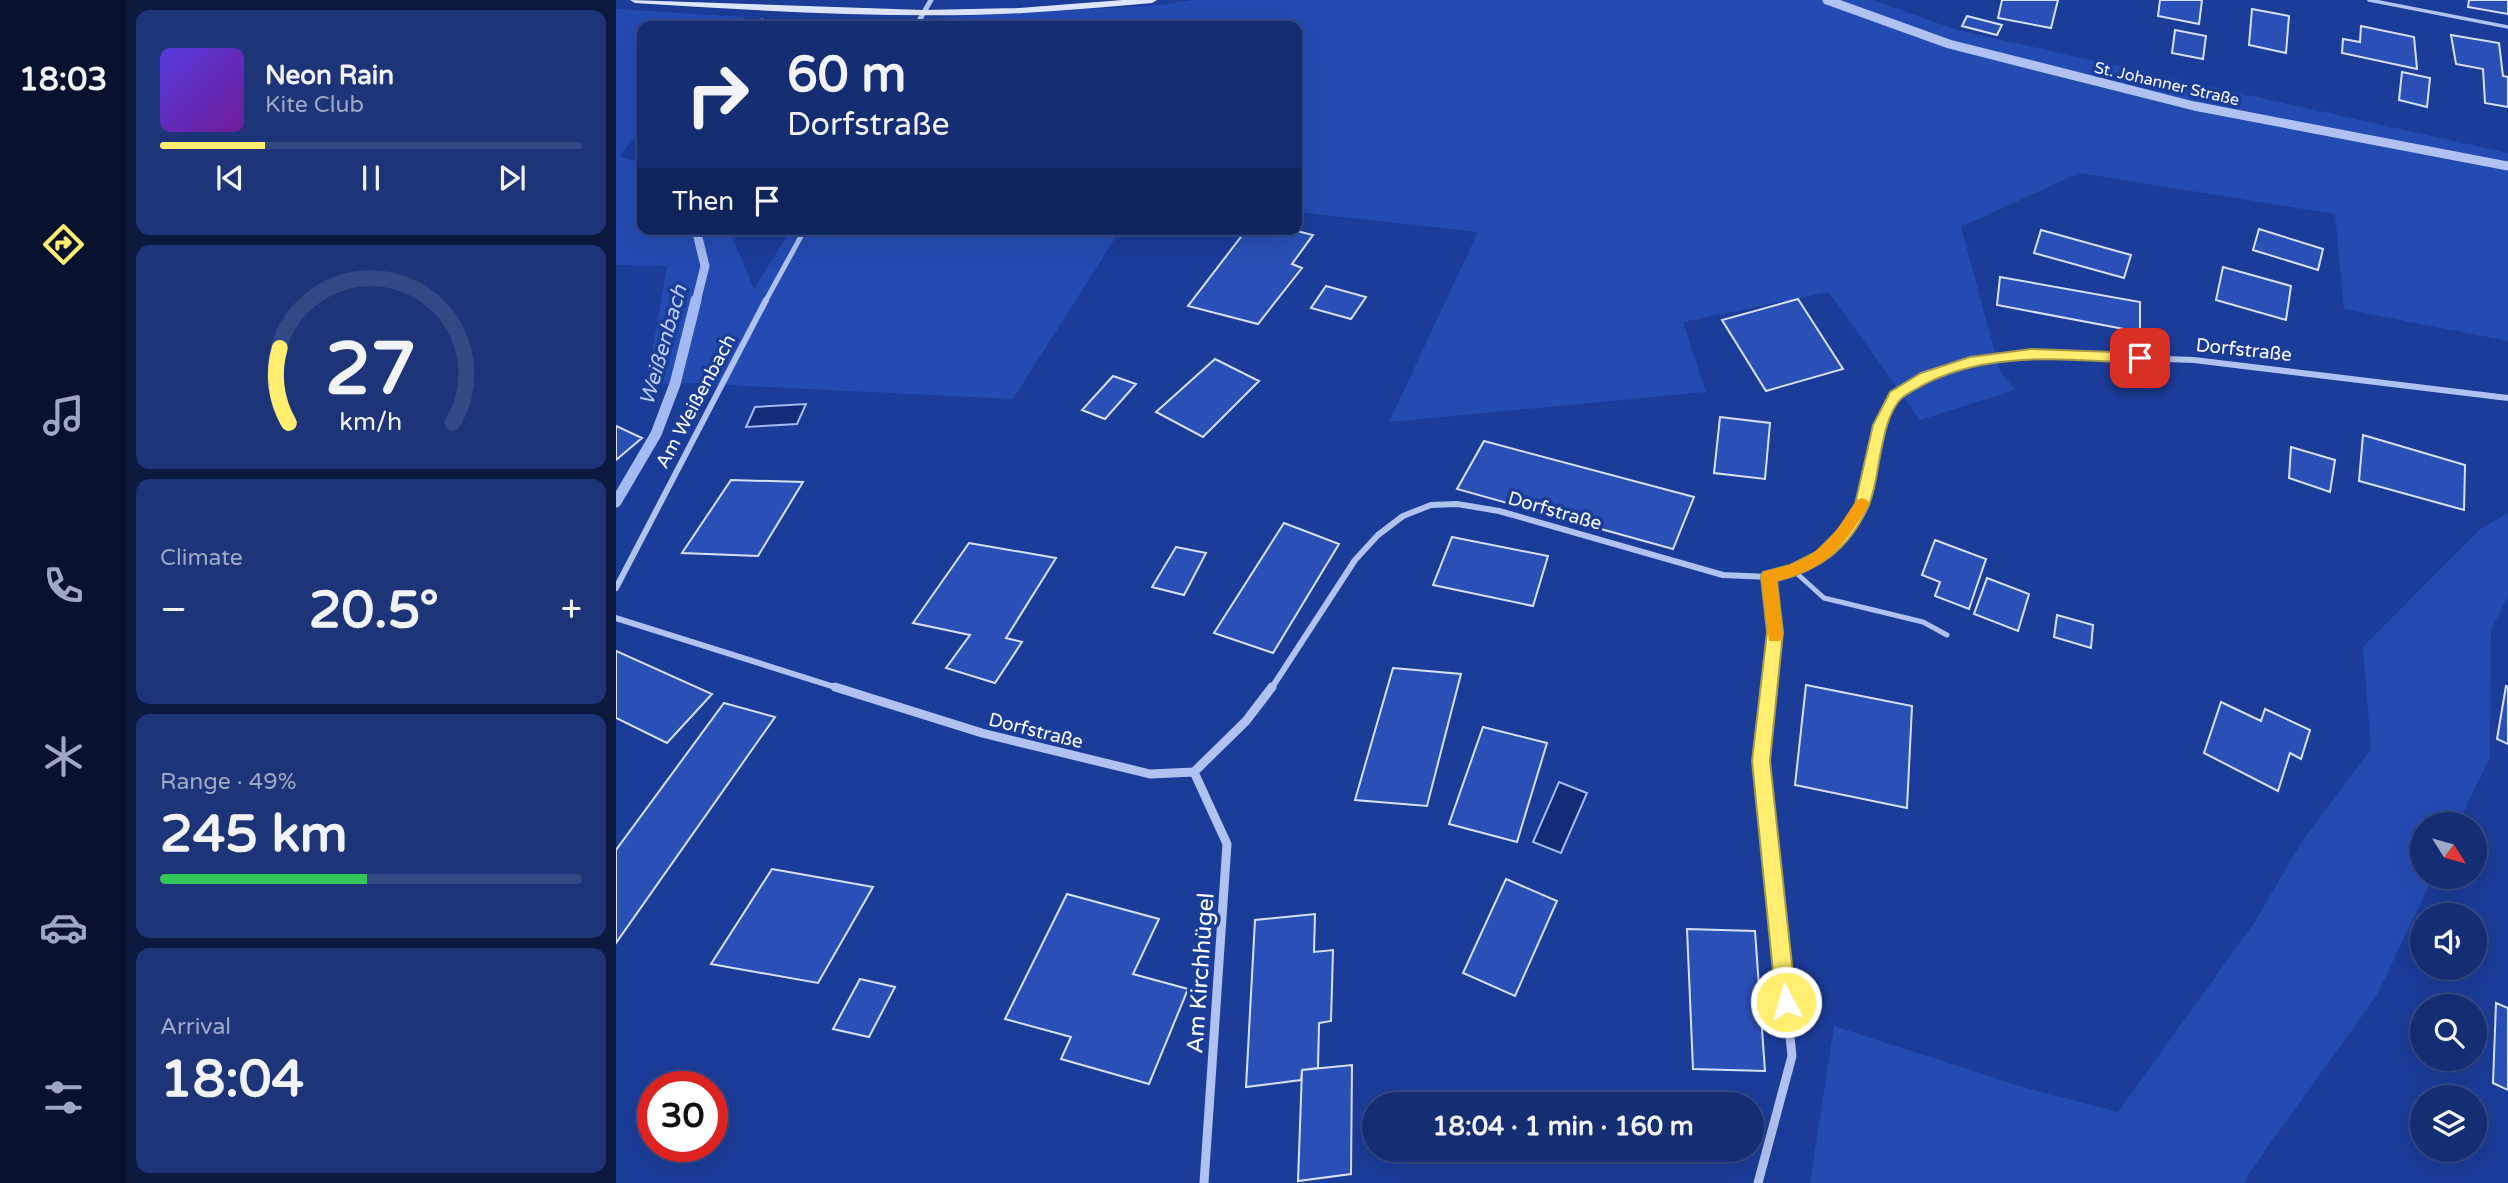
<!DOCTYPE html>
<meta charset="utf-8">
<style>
:root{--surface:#142d73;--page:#1d3578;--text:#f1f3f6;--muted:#9da8c4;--line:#334985;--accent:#ffee70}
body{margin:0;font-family:"Varela Round",sans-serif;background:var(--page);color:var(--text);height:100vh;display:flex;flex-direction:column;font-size:26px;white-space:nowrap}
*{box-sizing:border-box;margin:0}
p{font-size:23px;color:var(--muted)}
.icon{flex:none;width:38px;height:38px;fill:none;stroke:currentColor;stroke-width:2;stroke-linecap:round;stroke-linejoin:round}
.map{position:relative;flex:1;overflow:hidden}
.details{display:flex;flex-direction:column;gap:10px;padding:10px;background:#0b193f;width:490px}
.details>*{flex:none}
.guide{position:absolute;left:21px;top:21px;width:665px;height:214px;border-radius:14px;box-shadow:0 7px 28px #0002,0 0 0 2px var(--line);background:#142d73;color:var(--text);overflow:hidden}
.needle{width:46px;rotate:127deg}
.tools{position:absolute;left:1794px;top:812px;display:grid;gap:14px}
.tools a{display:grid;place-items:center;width:77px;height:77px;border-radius:50%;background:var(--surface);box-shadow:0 7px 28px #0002,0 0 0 2px var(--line);font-size:35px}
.speed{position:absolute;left:21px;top:1071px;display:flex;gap:14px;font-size:35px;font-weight:700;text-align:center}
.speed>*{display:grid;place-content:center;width:91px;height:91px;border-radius:50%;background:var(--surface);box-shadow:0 7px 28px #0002,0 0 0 2px var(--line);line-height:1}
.speed .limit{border:10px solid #d22;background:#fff;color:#111}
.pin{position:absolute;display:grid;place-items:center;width:60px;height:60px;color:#fff;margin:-30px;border-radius:14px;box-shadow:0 4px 10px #0006}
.me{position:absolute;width:77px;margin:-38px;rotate:354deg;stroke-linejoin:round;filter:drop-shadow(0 0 5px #0008)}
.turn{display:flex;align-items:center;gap:24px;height:147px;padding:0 35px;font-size:32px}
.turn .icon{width:91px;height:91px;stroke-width:2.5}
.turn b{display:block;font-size:49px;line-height:60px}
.then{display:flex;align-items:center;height:66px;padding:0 35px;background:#0003;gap:14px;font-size:26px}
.big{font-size:52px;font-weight:700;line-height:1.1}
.details .card{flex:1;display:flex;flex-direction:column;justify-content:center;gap:10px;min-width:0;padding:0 24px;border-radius:14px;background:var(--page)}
.details .dial{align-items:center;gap:0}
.dial svg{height:182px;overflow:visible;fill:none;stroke:var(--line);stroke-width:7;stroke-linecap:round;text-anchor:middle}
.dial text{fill:var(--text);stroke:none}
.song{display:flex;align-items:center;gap:21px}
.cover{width:84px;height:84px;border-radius:10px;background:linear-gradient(135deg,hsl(250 70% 55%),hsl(280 70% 35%))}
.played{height:7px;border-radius:4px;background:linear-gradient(90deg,var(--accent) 25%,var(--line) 25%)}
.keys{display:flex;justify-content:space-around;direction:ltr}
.heat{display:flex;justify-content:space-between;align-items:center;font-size:38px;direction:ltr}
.charge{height:10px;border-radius:5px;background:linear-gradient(90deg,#34c759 49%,var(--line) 0)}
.trip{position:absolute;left:746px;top:1092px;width:402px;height:70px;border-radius:35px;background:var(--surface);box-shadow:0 7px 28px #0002,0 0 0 2px var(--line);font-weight:700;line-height:70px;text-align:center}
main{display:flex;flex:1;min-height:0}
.tabs{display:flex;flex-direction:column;width:126px;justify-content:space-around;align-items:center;background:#08122e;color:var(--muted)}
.tabs .icon{width:49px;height:49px}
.tabs .on{color:var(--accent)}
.tabs b{font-size:32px;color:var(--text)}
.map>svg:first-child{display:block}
.green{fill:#244bb2}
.water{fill:#122c77;stroke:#a3baf2;stroke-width:2}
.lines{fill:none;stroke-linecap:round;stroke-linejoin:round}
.stream-far1{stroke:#a3baf2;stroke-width:9}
.stream{stroke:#a3baf2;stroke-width:11}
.building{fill:#2a50b7;stroke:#d7e1fb;stroke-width:2}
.service-far1{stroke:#b0c2f1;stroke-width:3.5}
.service{stroke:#b0c2f1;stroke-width:5}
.minor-far2{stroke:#b0c2f1;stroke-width:5}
.minor-far1{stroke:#b0c2f1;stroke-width:6}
.minor{stroke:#b0c2f1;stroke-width:9}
.tertiary{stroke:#b0c2f1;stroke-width:9}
.secondary{fill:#dee6fb;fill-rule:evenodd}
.route{fill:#ffee70;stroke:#a69b49;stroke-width:2}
.slow{fill:#f59e0b}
.labels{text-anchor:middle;stroke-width:7;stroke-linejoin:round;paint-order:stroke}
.far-street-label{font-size:16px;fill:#fff;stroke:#1b3c99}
.street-label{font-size:19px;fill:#fff;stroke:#1b3c99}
.water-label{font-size:21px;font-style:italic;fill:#bdcdf7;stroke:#1b3c99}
.near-street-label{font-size:23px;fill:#fff;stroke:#1b3c99}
</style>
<main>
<nav class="tabs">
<b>18:03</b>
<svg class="icon on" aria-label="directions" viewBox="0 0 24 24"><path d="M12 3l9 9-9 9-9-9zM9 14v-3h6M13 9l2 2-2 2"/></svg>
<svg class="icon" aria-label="music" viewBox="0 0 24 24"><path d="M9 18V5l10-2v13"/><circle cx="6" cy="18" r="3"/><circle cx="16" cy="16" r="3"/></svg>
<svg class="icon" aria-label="phone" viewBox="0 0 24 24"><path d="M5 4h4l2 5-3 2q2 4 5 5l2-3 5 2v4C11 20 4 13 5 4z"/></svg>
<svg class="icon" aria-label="climate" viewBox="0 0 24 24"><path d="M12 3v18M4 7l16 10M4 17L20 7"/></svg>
<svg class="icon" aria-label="car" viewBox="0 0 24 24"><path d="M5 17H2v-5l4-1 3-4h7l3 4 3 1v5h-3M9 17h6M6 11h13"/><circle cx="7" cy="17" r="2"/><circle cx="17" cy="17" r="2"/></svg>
<svg class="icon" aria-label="filters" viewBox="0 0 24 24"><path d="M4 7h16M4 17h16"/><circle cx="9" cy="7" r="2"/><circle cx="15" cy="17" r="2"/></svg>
</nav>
<section class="details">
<div class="card">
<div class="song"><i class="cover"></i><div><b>Neon Rain</b><p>Kite Club</p></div></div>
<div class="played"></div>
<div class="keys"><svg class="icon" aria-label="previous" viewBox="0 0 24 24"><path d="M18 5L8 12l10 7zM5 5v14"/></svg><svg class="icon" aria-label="pause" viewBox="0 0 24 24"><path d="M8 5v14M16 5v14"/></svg><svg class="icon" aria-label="next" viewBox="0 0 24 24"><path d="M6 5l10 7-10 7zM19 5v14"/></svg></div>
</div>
<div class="card dial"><svg viewBox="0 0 100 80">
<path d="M14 69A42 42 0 1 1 86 69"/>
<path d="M14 69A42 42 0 0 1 10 36" stroke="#ffee70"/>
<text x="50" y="56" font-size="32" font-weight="700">27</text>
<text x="50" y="72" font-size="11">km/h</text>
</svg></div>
<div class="card"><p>Climate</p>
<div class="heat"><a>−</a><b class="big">20.5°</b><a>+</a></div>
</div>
<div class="card"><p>Range · 49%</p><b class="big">245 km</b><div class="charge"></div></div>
<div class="card"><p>Arrival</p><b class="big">18:04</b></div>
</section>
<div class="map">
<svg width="1892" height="1183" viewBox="0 0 1892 1183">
<rect width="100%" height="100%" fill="#1b3c99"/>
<!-- green -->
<path class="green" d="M 576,0 L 1257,0 L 1341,30 L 1892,153 L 1892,341 L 1728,309 L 1719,214 L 1463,173 L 1345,227 L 1384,371 L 1399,390 L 1304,420 L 1213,292 L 1067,322 L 1090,392 L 773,422 L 862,232 L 681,212 L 681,26 L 297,26 L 301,19 L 544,5 Z
M 0,9 L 129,17 L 120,26 L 26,26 L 26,130 L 3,156 L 26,163 L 26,229 L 113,229 L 138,289 L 175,229 L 505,229 L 397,399 L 70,383 L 30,386 L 51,266 L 0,265 Z
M 1892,513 L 1892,597 L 1875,629 L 1874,757 L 1842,824 L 1806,824 L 1806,877 L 1817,877 L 1761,995 L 1633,1173 L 1629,1183 L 1194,1183 L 1218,1026 L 1407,1087 L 1502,1112 L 1640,920 L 1685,843 L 1755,749 L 1747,647 L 1863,530 Z"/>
<!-- water -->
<path class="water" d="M 190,404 L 181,424 L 130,427 L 139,407 Z
M 943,782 L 971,793 L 945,853 L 917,842 Z"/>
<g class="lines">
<!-- stream-far1 -->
<path class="stream-far1" d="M 145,26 L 146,23
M 80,302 L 89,266 L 80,229"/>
<!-- stream -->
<path class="stream" d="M 0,502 L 40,434 L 59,384 L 80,300"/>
</g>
<!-- building -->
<path class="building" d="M 1386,0 L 1442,0 L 1435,28 L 1382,18 Z
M 1544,0 L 1586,0 L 1583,24 L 1542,16 Z
M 1853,0 L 1892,0 L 1892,14 L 1852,7 Z
M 1636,9 L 1673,16 L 1670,53 L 1633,45 Z
M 1351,16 L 1386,25 L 1381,35 L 1346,26 Z
M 1745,26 L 1798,37 L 1801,69 L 1726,53 L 1727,39 L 1744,42 Z
M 1559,30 L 1590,36 L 1587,59 L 1556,53 Z
M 1835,35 L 1883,43 L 1887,76 L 1892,77 L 1892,107 L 1869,103 L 1867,69 L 1840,64 Z
M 1786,72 L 1814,78 L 1811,107 L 1783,100 Z
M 631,229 L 673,229 L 697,235 L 676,264 L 686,268 L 642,324 L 572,306 Z
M 1643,229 L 1707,249 L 1702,270 L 1637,250 Z
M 1425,230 L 1515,255 L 1508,278 L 1418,253 Z
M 1607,267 L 1675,286 L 1670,320 L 1600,300 Z
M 1384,277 L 1524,302 L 1524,332 L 1381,305 Z
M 710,286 L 750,297 L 735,319 L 695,308 Z
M 1182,299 L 1227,369 L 1150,391 L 1106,320 Z
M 599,359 L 643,381 L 587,437 L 540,412 Z
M 497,376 L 520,384 L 489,419 L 466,410 Z
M 1104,417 L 1154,423 L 1149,479 L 1098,473 Z
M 0,426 L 26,438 L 0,460 Z
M 1747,435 L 1849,465 L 1848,510 L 1743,481 Z
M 868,441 L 1078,497 L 1057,549 L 841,489 Z
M 1675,447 L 1719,460 L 1714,492 L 1673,478 Z
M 115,480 L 187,482 L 142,556 L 66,553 Z
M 668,523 L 723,544 L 657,653 L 598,633 Z
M 836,537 L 932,556 L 917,606 L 817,585 Z
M 1319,540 L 1370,559 L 1353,609 L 1319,596 L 1324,582 L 1306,575 Z
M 353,543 L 440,558 L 390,638 L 406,642 L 379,683 L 330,668 L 354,635 L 297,623 Z
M 560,547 L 590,553 L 568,595 L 536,587 Z
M 1371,578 L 1413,594 L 1402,631 L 1358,614 Z
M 1441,615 L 1477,625 L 1475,648 L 1438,637 Z
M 0,651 L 96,694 L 51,743 L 0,718 Z
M 777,668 L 845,674 L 811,806 L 739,800 Z
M 1190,685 L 1296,706 L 1291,808 L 1179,785 Z
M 1890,686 L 1892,687 L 1892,744 L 1881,739 Z
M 1605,702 L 1645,721 L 1649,709 L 1694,730 L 1685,759 L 1674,753 L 1662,791 L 1588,753 Z
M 108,703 L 159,717 L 0,943 L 0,850 Z
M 867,727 L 931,743 L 901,842 L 833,824 Z
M 156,869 L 257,887 L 202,983 L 95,964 Z
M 890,879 L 941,901 L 899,996 L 847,973 Z
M 451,894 L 543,919 L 517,974 L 572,989 L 533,1084 L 445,1059 L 455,1037 L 389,1019 Z
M 699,914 L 698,952 L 717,950 L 715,1021 L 703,1023 L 702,1068 L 686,1070 L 685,1080 L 630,1087 L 639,920 Z
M 1071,929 L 1139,931 L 1149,1071 L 1077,1069 Z
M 244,979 L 279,987 L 253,1037 L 217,1029 Z
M 1880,1003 L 1892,1008 L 1892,1090 L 1877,1083 Z
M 736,1065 L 735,1174 L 682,1181 L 686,1070 Z"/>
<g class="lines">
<!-- service-far1 -->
<path class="service-far1" d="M 1753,0 L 1892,27"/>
<!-- service -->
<path class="service" d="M 1177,570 L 1208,598 L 1307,622 L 1331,635"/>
<!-- minor-far2 -->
<path class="minor-far2" d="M 300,26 L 315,0
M 149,302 L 189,229"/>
<!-- minor-far1 -->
<path class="minor-far1" d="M 0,588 L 150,300
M 0,618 L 225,689
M 655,689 L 739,560 L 762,535 L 787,516 L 815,505 L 841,504 L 883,511 L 1107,575 L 1153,577 L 1205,557 L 1228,534 L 1246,505 L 1264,425 L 1279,396 L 1310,377 L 1354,362 L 1415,354 L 1578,360 L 1892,398
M 1153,689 L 1159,632 L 1153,577"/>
<!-- minor -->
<path class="minor" d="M 219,687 L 366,733 L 534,774 L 578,772 L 630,721 L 656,687
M 578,772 L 611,844 L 588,1183
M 1142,1183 L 1176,1056 L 1145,761 L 1153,687"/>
<!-- tertiary -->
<path class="tertiary" d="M 1211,0 L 1333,44 L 1578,106 L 1892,166"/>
<!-- secondary -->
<path class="secondary" d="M 14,0 L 307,10 L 403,8 L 507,0 L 541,0 L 536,3 C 476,8 416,14 355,15 C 243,17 131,10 19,3 Z"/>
</g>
<!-- route -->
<path class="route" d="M 1415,349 L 1524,353 L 1531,358 L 1524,363 C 1450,360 1367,349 1300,389 C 1295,392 1287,396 1283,401 C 1271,416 1268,437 1264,456 C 1261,472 1259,492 1252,507 C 1233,549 1204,570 1161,581 L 1167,632 L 1154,761 L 1180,1002 L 1177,1009 L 1170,1012 L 1163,1009 L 1160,1002 L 1136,761 L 1151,632 L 1145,577 L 1147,572 L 1174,565 L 1200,552 L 1222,530 L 1239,504 L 1257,425 L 1274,392 L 1305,373 L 1354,357 Z"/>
<!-- slow -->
<path class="slow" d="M 1246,498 L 1251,500 L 1254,504 L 1251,508 C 1226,549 1209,569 1161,581 L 1167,636 L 1164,641 L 1153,641 L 1145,577 L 1147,572 C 1156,569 1165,568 1174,565 C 1207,553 1223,528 1241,500 Z"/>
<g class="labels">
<!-- far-street labels -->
<g class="far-street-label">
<text transform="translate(1551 83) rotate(13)" y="6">St. Johanner Straße</text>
</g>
<!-- street labels -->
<g class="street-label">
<text transform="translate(1628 349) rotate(6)" y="7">Dorfstraße</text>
<text transform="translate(79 401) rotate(-62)" y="7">Am Weißenbach</text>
<text transform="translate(939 510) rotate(16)" y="7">Dorfstraße</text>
<text transform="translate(420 730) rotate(14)" y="7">Dorfstraße</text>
</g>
<!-- water labels -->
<g class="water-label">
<text transform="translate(47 345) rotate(-74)" y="7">Weißenbach</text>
</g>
<!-- near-street labels -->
<g class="near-street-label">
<text transform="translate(584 973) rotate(-86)" y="8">Am Kirchhügel</text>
</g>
</g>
</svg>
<div class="tools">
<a><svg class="needle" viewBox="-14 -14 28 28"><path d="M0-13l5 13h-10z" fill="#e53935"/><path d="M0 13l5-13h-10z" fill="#9da8c4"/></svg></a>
<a><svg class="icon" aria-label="sound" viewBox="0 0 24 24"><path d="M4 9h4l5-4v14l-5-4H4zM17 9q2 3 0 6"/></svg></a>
<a><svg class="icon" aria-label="search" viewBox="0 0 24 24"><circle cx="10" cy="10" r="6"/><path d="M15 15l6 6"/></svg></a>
<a><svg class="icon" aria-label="layers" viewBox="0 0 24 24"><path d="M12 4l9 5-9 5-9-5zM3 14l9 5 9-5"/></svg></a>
</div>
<div class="speed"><div class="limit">30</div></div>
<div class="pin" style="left:1524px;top:358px;background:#d93025"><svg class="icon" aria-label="arrive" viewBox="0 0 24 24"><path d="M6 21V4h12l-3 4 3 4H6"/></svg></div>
<svg class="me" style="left:1170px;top:1002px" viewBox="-20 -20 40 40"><circle r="17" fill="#ffee70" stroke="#fff" stroke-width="3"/><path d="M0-11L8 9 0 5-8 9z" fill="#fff"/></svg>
<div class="trip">18:04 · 1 min · 160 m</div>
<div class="guide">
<div class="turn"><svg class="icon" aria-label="right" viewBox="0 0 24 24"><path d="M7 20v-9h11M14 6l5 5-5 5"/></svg><div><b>60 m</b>Dorfstraße</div></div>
<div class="then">Then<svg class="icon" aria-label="arrive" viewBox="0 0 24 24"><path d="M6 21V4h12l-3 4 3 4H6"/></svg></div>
</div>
</div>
</main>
